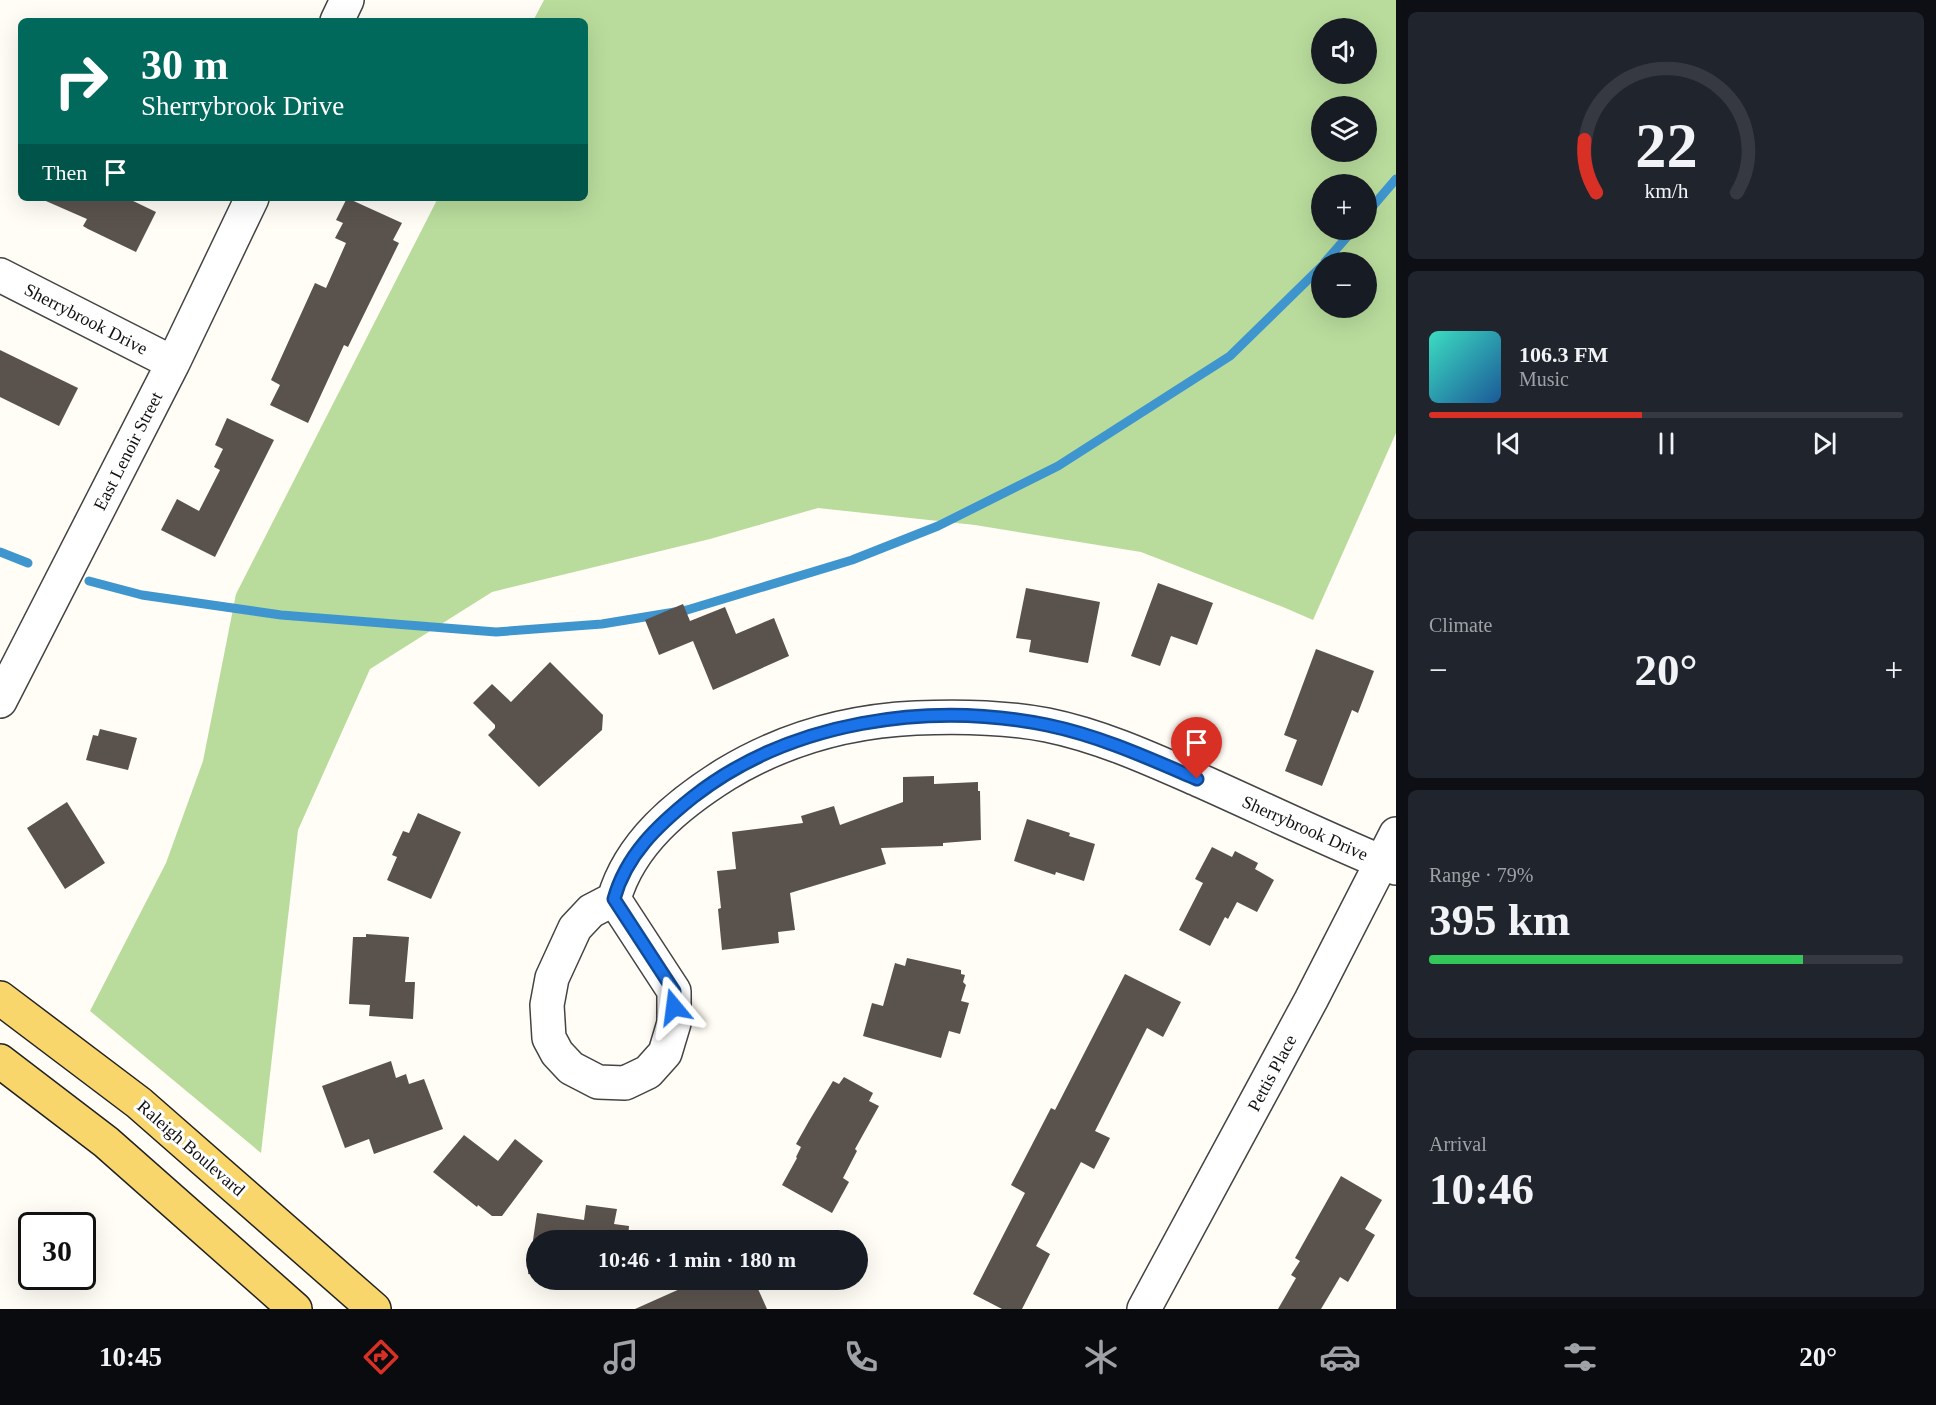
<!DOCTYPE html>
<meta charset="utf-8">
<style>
:root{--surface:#171b24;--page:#20242c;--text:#f1f3f6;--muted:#9ea1a6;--line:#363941;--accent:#d93025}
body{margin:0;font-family:"Times New Roman",serif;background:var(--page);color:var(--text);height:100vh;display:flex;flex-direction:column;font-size:22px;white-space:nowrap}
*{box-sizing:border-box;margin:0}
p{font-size:20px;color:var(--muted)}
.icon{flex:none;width:33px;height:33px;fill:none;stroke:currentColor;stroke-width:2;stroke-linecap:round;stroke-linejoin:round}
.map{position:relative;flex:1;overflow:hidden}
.panel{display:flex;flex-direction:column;gap:12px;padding:12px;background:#0d0f14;width:540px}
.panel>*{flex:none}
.banner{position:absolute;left:18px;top:18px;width:570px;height:183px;border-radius:9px;box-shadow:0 6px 24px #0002;background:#00695c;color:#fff;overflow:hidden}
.fabs{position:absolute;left:1311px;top:18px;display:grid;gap:12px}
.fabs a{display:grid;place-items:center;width:66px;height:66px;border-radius:50%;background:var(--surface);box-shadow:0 6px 24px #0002;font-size:30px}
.speed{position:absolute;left:18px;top:1212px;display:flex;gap:12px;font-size:30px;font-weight:700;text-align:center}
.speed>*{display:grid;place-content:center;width:78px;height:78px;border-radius:50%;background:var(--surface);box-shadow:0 6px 24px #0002;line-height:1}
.speed .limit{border:3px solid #111;border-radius:9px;background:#fff;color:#111}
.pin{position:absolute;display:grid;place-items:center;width:51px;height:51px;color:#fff;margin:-62px -26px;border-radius:50% 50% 50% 0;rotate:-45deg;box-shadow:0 0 6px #0007}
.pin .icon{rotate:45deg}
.me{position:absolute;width:66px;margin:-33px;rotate:344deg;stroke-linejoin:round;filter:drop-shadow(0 0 4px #0008)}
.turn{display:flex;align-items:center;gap:21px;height:126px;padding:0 24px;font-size:27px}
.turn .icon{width:78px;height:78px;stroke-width:2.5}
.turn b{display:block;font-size:42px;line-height:51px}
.then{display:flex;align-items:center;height:57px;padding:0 24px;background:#0003;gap:12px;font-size:22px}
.big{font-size:45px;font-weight:700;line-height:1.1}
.panel .widget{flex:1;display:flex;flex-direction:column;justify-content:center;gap:9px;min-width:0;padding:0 21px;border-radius:9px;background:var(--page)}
.panel .dial{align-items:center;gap:0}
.dial svg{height:156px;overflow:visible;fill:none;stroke:var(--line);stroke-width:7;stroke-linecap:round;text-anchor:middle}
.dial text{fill:var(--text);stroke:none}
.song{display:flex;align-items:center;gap:18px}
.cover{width:72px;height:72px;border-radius:9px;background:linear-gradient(135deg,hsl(170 70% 55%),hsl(210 70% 35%))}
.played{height:6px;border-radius:3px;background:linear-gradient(90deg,var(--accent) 45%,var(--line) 45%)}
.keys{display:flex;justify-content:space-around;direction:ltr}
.heat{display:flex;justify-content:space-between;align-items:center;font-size:33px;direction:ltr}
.charge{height:9px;border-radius:4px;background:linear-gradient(90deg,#34c759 79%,var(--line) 0)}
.trip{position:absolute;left:526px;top:1230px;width:342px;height:60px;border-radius:30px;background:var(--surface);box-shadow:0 6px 24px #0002;font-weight:700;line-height:60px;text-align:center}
.tab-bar{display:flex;height:96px;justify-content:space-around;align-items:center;background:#090b0e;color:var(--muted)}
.tab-bar .icon{width:42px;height:42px}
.tab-bar .on{color:var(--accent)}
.tab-bar b{font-size:27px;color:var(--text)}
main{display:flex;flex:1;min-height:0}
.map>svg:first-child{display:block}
.forest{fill:#b9dc9c;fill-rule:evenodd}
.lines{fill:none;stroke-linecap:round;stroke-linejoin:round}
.stream{stroke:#3f96cf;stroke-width:9}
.building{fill:#5a524d}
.minor-casing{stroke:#444;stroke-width:36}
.primary-casing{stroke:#222;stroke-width:36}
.minor{stroke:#fff;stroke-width:33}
.primary{stroke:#f9d66b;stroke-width:33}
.route-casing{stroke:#114b97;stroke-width:15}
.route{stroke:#1a73e8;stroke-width:10}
.labels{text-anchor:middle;stroke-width:6;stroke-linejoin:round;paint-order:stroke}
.street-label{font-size:18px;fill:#111;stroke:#fff}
</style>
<main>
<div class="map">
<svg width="1396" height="1309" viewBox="0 0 1396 1309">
<rect width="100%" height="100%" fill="#fffdf5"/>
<!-- forest -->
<path class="forest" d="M 544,0 L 1396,0 L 1396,433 L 1313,620 L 1283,607 L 1141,552 L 975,525 L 818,508 L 710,539 L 492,592 L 370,669 L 298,830 L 261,1153 L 90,1011 L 166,863 L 203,761 L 236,594 L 438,198 L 585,198 L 585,21 L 533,21 ZM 1322,28 L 1366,28 L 1366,74 L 1322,74 ZM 1322,106 L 1366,106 L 1366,152 L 1322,152 ZM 1322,184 L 1366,184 L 1366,230 L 1322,230 ZM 1322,262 L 1366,262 L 1366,308 L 1322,308 Z"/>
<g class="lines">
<!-- stream -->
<path class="stream" d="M 1366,214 L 1396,179
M 1325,262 L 1353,230
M 0,552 L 28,563
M 89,581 L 142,595 L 281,615 L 496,632 L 602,624 L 687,610 L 852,560 L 938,526 L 1058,466 L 1230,356 L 1322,266"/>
</g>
<!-- building -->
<path class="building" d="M 39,198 L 127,198 L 156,212 L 136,252 L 88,229 L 83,226 L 87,219 Z
M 347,198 L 402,223 L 393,240 L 399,243 L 348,347 L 344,345 L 308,423 L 270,405 L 280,385 L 271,380 L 315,283 L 326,288 L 346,243 L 335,238 L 343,223 L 336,220 Z
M 0,350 L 78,388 L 59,426 L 0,397 Z
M 227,418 L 274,440 L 215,557 L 161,530 L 177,499 L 199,511 L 220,470 L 214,467 L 223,449 L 215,445 Z
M 1158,583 L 1213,603 L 1197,645 L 1171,636 L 1160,666 L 1131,656 Z
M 1026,588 L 1100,602 L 1088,663 L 1029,652 L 1031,640 L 1016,638 Z
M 683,604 L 690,621 L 725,607 L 736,634 L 774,618 L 789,656 L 713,690 L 693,641 L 659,655 L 645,620 Z
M 1316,649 L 1374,671 L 1358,713 L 1352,710 L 1322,786 L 1285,771 L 1297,740 L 1284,735 Z
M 550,662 L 603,715 L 602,730 L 539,787 L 488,735 L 495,728 L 495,725 L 473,703 L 492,684 L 511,702 Z
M 100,729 L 137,738 L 128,770 L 86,760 L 93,735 L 98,736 Z
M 934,776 L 934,784 L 978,782 L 978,791 L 980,791 L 981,840 L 943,843 L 943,846 L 881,848 L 886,864 L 790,893 L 795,930 L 778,932 L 779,943 L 722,950 L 718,909 L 721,908 L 717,871 L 736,869 L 732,832 L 803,823 L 801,816 L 834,806 L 840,825 L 903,802 L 903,777 Z
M 67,802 L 105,863 L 65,889 L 27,828 Z
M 418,813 L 461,832 L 431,899 L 387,880 L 397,857 L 392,855 L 403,831 L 409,833 Z
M 1027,819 L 1070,833 L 1069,836 L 1095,844 L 1084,881 L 1056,872 L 1055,875 L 1014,861 Z
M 1212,847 L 1232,857 L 1235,851 L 1258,863 L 1255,869 L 1274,880 L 1257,912 L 1237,902 L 1228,919 L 1225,917 L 1210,946 L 1179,930 L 1203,883 L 1195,879 Z
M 366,934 L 409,937 L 405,982 L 415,982 L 413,1019 L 369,1016 L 370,1005 L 349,1004 L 353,937 L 366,937 Z
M 907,958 L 961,970 L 961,974 L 965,975 L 963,982 L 966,985 L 961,1001 L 969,1003 L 960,1034 L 949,1031 L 941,1058 L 863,1036 L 872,1003 L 883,1006 L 895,963 L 905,966 Z
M 1125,974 L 1181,1002 L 1163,1037 L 1147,1028 L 1095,1131 L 1110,1138 L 1094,1169 L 1081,1162 L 1036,1246 L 1050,1254 L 1022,1309 L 1002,1309 L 973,1294 L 1025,1193 L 1011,1185 L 1051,1108 L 1055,1110 Z
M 391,1061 L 396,1078 L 406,1074 L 409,1084 L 424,1079 L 443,1129 L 374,1154 L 369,1139 L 345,1148 L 322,1086 Z
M 844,1077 L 873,1093 L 869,1101 L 879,1106 L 855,1149 L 857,1151 L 843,1178 L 849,1182 L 832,1213 L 782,1185 L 797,1158 L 796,1157 L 801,1147 L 796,1144 L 809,1121 L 833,1081 L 839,1084 Z
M 464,1135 L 498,1161 L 515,1139 L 543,1161 L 502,1216 L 492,1216 L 478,1205 L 477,1207 L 433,1172 Z
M 1341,1176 L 1382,1200 L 1365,1229 L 1375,1235 L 1348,1282 L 1340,1277 L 1321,1309 L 1278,1309 L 1296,1278 L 1291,1275 L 1300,1261 L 1295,1258 Z
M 586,1205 L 617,1209 L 614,1224 L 629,1226 L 628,1240 L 537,1240 L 537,1275 L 528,1274 L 537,1213 L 584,1220 Z
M 700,1280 L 754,1280 L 767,1309 L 635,1309 Z"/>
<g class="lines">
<defs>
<path id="minor" d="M 337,21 L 347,0
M 0,275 L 173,363
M 0,701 L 173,363 L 252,198
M 614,899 L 674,991 L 674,1023 L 665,1053 L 648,1072 L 625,1083 L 598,1082 L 571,1068 L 557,1053 L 549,1038 L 547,1005 L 552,978 L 575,928 L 591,911 L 614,899 C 630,843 678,804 726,774 C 784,739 849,721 916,718 C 960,716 1004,717 1047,725 C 1101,736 1151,759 1201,781 C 1266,810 1330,841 1396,868
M 1144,1309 L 1311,1000 L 1396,834"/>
<path id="primary" d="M 0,998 L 139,1103 L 374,1309
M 0,1061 L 106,1142 L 295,1309"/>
</defs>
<!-- minor casing -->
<use href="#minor" class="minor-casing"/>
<!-- primary casing -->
<use href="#primary" class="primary-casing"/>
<!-- minor -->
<use href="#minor" class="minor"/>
<!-- primary -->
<use href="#primary" class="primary"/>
</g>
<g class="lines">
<defs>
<path id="route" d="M 674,1007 L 674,991 L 614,899 C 626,855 658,825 693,797 C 790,721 928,701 1047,725 C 1100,736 1148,758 1197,779"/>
</defs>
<!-- route casing -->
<use href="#route" class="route-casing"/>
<!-- route -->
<use href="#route" class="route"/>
</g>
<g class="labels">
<!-- street labels -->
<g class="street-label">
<text transform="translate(86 319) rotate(27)" y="6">Sherrybrook Drive</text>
<text transform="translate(128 451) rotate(-63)" y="6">East Lenoir Street</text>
<text transform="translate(1305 828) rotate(24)" y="6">Sherrybrook Drive</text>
<text transform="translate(1272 1073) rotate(-62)" y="6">Pettis Place</text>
<text transform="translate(191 1148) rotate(41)" y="6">Raleigh Boulevard</text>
</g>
</g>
</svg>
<div class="fabs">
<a><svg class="icon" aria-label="sound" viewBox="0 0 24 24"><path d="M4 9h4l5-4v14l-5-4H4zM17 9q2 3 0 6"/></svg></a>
<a><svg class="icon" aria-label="layers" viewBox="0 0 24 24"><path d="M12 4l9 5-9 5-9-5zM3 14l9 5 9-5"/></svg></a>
<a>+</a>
<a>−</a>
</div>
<div class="speed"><div class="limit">30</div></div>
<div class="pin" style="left:1197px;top:779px;background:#d93025"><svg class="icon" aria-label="arrive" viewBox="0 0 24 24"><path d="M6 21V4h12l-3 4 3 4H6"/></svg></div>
<svg class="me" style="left:674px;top:1007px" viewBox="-20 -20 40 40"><path d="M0-17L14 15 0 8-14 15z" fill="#1a73e8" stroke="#fff" stroke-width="4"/></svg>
<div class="trip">10:46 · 1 min · 180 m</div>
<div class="banner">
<div class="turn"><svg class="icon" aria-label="right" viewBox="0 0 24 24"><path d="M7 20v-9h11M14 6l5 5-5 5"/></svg><div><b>30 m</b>Sherrybrook Drive</div></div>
<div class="then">Then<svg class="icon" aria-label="arrive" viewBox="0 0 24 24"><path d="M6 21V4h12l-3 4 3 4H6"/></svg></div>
</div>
</div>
<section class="panel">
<div class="widget dial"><svg viewBox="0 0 100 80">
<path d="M14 69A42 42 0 1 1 86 69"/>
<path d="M14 69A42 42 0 0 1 8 42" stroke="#d93025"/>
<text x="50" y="56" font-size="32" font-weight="700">22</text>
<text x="50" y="72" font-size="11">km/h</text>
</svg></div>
<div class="widget">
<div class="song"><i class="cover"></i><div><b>106.3 FM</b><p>Music</p></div></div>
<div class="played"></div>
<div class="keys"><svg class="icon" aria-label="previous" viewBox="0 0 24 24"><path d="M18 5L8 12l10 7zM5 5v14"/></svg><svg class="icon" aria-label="pause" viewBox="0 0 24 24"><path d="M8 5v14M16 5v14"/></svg><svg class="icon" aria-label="next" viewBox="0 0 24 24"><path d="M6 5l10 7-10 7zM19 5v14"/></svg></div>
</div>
<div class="widget"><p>Climate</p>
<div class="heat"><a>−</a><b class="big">20°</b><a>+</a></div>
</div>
<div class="widget"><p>Range · 79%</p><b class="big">395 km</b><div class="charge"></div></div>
<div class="widget"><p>Arrival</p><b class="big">10:46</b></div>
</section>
</main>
<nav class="tab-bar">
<b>10:45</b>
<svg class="icon on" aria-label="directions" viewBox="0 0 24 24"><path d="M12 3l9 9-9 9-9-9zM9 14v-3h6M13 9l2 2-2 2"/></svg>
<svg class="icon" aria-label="music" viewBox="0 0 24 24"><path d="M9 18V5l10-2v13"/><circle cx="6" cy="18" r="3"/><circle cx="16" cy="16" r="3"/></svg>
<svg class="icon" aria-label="phone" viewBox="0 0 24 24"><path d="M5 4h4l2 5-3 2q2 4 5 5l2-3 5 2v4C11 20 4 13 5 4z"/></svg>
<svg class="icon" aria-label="climate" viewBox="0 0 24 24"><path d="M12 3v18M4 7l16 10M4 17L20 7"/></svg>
<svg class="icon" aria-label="car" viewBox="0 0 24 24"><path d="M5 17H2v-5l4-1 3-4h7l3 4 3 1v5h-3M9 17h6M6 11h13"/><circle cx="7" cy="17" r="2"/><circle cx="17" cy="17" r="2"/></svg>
<svg class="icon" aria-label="filters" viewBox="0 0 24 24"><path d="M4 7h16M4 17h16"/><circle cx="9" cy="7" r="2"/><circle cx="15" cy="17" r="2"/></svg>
<b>20°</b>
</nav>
